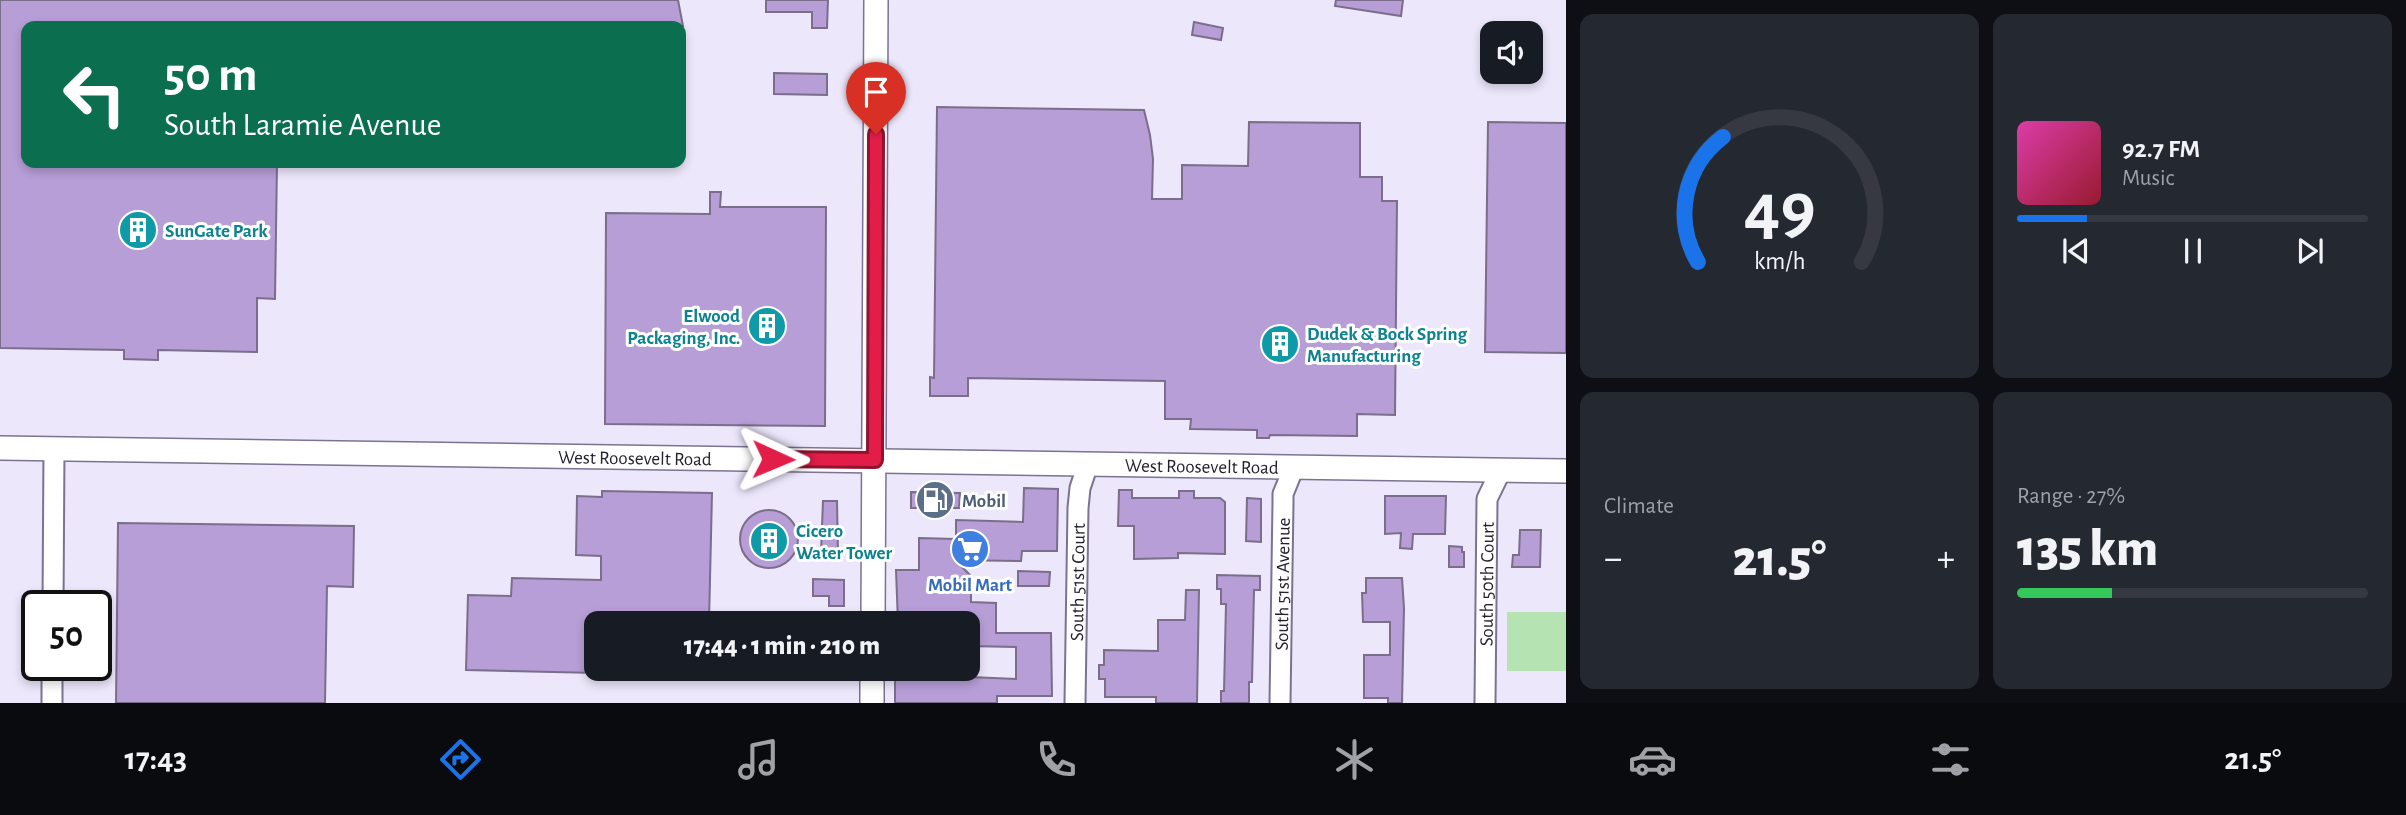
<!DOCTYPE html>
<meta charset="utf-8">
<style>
:root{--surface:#171b24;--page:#242831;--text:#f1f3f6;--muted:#9ea1a6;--line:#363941;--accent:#1a73e8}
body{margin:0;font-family:"Alegreya Sans",sans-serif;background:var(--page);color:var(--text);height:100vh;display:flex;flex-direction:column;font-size:26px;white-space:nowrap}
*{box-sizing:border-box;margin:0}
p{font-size:23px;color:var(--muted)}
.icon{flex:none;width:38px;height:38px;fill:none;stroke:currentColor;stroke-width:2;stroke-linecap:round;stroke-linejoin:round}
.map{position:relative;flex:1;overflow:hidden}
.drawer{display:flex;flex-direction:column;gap:14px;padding:14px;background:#0d0f14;width:840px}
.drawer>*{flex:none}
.top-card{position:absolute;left:21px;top:21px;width:665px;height:147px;border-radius:14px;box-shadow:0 4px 10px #0003;background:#0b6e4f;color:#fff;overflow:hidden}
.buttons{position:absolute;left:1480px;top:21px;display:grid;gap:14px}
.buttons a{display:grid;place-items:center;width:63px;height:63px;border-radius:14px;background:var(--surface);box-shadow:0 4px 10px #0003;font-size:35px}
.speed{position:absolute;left:21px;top:590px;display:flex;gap:14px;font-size:35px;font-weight:700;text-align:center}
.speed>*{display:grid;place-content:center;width:91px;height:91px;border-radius:50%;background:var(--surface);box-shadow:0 4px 10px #0003;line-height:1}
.speed .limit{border:4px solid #111;border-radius:10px;background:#fff;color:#111}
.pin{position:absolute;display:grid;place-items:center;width:60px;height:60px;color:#fff;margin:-72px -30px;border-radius:50% 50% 50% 0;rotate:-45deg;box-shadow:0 0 7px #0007}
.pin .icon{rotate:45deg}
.me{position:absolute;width:77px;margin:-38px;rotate:91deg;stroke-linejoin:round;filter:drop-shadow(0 0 5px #0008)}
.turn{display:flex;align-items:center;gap:24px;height:147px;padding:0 28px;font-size:32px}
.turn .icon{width:91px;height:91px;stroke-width:2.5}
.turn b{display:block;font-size:49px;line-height:60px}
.big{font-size:52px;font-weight:800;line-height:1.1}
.drawer .tile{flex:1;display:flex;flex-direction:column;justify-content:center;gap:10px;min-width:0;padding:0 24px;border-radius:14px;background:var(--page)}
.drawer .dial{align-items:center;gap:0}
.dial svg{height:182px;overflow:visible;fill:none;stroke:var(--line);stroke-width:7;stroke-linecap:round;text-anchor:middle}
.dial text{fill:var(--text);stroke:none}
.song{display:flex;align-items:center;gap:21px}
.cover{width:84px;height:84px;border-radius:10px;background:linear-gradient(135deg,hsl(320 70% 55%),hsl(350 70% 35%))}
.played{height:7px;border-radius:4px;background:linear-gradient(90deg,var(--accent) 20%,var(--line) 20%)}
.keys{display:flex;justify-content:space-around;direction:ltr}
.heat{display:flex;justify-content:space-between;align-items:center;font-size:38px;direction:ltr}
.charge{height:10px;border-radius:5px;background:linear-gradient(90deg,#34c759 27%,var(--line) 0)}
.drawer .tiles{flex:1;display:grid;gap:14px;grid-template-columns:repeat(2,1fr)}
.trip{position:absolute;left:584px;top:611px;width:396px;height:70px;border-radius:14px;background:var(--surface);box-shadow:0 4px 10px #0003;font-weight:800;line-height:70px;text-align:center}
.tabs{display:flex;height:112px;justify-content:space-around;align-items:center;background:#090b0e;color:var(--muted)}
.tabs .icon{width:49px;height:49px}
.tabs .current{color:var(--accent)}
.tabs b{font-size:32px;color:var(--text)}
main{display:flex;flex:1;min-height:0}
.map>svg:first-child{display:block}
.green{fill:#b6e3b2}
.building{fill:#b79ed7;stroke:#7a6e8a;stroke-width:2}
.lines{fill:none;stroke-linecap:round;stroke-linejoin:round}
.minor-casing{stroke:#7b7390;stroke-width:23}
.major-casing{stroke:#7b7390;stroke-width:26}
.minor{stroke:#fff;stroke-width:19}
.major{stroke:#fff;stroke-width:23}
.route-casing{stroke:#92132f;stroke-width:18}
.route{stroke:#e11d48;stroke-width:12}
.labels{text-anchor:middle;stroke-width:6;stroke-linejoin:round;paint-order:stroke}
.culture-label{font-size:19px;font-weight:bold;fill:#0d838f;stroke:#fff;text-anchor:start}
.street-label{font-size:19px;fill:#24212d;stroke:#fff}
.service-label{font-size:19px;font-weight:bold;fill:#4e5e75;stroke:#fff;text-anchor:start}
.shop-label{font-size:19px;font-weight:bold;fill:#366cbe;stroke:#fff}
</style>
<main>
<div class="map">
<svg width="1566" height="703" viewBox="0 0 1566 703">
<rect width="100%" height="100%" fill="#ece7fb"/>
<!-- green -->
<path class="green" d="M 1507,612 L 1566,612 L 1566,671 L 1507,671 Z"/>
<!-- building -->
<path class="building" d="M 0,0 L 678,0 L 683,26 L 26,26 L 26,163 L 277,163 L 275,299 L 257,298 L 257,352 L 158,350 L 158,360 L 124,359 L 124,350 L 0,348 Z
M 766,0 L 828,0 L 827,28 L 812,28 L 812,12 L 766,12 Z
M 1336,0 L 1403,0 L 1401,16 L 1335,6 Z
M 1194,22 L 1223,28 L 1221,40 L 1192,35 Z
M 774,73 L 827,74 L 827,95 L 774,94 Z
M 937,107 L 1144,110 L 1150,135 L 1153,159 L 1152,199 L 1182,199 L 1182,165 L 1248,166 L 1249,122 L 1360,123 L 1360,177 L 1382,177 L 1382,201 L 1397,201 L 1395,415 L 1357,414 L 1357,436 L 1270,435 L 1269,438 L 1257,438 L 1257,430 L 1190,429 L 1191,419 L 1165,419 L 1165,381 L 968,378 L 968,396 L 930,396 L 930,377 L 934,378 Z
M 1488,122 L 1566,123 L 1566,353 L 1485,352 Z
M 710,192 L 721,192 L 720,207 L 826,207 L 825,426 L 605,424 L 606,213 L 710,214 Z
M 1024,488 L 1058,489 L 1057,551 L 1022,551 L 1021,561 L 955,560 L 971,576 L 971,602 L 996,603 L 996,633 L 1051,633 L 1052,696 L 997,696 L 997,703 L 895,703 L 895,668 L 970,668 L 970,677 L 1016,679 L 1016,647 L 968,646 L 968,623 L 898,623 L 896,570 L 919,570 L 919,538 L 956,539 L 956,520 L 1023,522 Z
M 1119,490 L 1132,490 L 1132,498 L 1179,498 L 1179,491 L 1194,491 L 1194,498 L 1220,498 L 1225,502 L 1225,554 L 1178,553 L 1178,558 L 1134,559 L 1134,526 L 1118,526 Z
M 602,491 L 712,493 L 709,623 L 597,623 L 597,673 L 466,670 L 468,595 L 511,596 L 512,578 L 601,580 L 601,556 L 576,555 L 577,496 L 602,497 Z
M 911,492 L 960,493 L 959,508 L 911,508 Z
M 1385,496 L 1446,496 L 1445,534 L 1413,534 L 1412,549 L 1400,548 L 1401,533 L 1385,534 Z
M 1247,498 L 1261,499 L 1261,542 L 1246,541 Z
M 823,501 L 837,501 L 838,554 L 821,553 Z
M740 539a29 29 0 1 1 58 0a29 29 0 1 1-58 0Z
M 118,523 L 354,526 L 353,587 L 327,586 L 325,703 L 116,703 Z
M 1520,530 L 1541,530 L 1540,567 L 1512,567 L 1513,555 L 1519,555 Z
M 1449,546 L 1462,547 L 1462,552 L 1464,552 L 1464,567 L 1449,567 Z
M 1018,571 L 1050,572 L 1049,586 L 1018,586 Z
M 1217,575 L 1260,576 L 1260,590 L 1254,590 L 1252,682 L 1249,682 L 1249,703 L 1221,703 L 1221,691 L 1224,691 L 1226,604 L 1221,604 L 1221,589 L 1217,589 Z
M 1366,578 L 1402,578 L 1404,608 L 1402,703 L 1388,703 L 1388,698 L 1364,698 L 1364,655 L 1390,655 L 1390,622 L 1363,622 L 1362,593 L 1366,593 Z
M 813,579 L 844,580 L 844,606 L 829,606 L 829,596 L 813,596 Z
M 1186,590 L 1199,590 L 1197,703 L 1156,703 L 1156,697 L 1105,697 L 1105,679 L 1099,679 L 1099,665 L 1104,665 L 1104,650 L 1158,651 L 1158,620 L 1185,620 Z"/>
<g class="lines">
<defs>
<g id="minor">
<path d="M 53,606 L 54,449"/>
<path d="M 52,703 L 52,665"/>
<path id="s1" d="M 1075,703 L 1078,508 L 1080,488 L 1088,464"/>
<path id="s2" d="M 1280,703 L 1283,502 L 1283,494 L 1294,467"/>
<path id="s3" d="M 1485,703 L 1487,499 L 1501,470"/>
</g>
<g id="major">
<path id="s4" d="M 0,448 L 1566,471"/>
<path d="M 873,623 L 876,0"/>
<path d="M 872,703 L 872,668"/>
</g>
</defs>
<!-- minor casing -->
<use href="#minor" class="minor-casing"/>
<!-- major casing -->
<use href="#major" class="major-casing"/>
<!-- minor -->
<use href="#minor" class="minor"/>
<!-- major -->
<use href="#major" class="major"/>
</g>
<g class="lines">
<defs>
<path id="route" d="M 773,459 L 875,460 L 876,134"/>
</defs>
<!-- route casing -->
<use href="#route" class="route-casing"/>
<!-- route -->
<use href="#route" class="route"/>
</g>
<!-- icons -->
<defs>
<symbol id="building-disc" viewBox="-11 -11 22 22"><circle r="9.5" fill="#0f9aa8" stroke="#fff"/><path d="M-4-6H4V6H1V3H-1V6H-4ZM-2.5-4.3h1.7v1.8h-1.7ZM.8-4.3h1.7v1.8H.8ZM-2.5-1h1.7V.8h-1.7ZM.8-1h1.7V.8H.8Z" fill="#fff"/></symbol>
<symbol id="fuel-disc" viewBox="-11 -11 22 22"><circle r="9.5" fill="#5c6f8a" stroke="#fff"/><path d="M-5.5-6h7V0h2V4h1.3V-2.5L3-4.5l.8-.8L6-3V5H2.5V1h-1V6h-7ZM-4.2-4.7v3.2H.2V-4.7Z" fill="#fff"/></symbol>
<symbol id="supermarket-disc" viewBox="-11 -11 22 22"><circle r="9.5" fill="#3f7fe0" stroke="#fff"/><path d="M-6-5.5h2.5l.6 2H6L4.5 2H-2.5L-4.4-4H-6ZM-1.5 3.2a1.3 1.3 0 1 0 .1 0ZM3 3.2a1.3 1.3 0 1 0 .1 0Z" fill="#fff"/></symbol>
</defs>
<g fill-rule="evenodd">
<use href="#building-disc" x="116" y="208" width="44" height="44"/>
<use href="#building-disc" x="745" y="304" width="44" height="44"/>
<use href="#building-disc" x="1258" y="322" width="44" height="44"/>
<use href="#fuel-disc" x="913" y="478" width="44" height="44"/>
<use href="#building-disc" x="747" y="519" width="44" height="44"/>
<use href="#supermarket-disc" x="948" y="527" width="44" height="44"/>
</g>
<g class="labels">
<!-- culture labels -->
<g class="culture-label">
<text x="165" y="237">SunGate Park</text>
<text x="740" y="322" text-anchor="end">Elwood<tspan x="740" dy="22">Packaging, Inc.</tspan></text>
<text x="1307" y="340">Dudek &amp; Bock Spring<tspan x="1307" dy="22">Manufacturing</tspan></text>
<text x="796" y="537">Cicero<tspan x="796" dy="22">Water Tower</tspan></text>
</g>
<!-- street labels -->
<g class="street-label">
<text dy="7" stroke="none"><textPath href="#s4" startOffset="635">West Roosevelt Road</textPath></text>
<text dy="7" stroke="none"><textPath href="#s4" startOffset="1202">West Roosevelt Road</textPath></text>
<text dy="7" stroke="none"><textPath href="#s1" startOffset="121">South 51st Court</textPath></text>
<text dy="7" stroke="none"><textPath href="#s2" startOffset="119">South 51st Avenue</textPath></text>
<text dy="7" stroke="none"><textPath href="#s3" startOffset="119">South 50th Court</textPath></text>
</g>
<!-- service labels -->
<g class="service-label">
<text x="962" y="507">Mobil</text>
</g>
<!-- shop labels -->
<g class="shop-label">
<text x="970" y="591">Mobil Mart</text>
</g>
</g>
</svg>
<div class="buttons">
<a><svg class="icon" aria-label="sound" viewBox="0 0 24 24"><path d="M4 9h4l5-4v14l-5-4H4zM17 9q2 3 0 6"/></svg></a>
</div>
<div class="speed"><div class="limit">50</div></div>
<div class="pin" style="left:876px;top:134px;background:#d93025"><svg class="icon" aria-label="arrive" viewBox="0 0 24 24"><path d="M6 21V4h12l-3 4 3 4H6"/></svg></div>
<svg class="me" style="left:773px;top:459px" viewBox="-20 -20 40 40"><path d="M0-17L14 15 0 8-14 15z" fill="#e11d48" stroke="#fff" stroke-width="4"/></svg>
<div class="trip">17:44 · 1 min · 210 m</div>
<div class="top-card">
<div class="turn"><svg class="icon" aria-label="left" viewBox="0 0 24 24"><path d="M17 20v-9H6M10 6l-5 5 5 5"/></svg><div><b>50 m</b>South Laramie Avenue</div></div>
</div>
</div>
<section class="drawer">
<div class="tiles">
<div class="tile dial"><svg viewBox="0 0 100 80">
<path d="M14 69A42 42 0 1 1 86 69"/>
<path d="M14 69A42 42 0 0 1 25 14" stroke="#1a73e8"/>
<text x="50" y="56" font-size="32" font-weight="700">49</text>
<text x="50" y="72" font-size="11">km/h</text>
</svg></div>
<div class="tile">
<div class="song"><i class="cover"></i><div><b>92.7 FM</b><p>Music</p></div></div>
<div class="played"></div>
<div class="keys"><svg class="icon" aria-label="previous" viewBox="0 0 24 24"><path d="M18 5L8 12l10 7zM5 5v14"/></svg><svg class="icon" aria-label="pause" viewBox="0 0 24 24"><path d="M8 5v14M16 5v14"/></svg><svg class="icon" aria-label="next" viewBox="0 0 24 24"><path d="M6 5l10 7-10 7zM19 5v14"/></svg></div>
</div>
<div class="tile"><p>Climate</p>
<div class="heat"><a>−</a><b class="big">21.5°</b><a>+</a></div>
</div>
<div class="tile"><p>Range · 27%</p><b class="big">135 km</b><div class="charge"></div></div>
</div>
</section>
</main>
<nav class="tabs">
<b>17:43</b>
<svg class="icon current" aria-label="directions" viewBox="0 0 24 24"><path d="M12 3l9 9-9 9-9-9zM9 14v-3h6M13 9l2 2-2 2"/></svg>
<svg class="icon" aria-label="music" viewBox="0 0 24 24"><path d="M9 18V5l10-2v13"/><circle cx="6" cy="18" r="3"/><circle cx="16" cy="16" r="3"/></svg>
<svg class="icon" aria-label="phone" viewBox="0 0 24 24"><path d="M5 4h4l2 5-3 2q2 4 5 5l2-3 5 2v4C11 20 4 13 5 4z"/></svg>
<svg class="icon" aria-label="climate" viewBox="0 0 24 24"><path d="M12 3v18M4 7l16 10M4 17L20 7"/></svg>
<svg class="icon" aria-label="car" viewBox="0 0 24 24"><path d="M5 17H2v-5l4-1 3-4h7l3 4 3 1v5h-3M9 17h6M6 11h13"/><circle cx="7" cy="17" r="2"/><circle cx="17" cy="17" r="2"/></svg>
<svg class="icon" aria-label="filters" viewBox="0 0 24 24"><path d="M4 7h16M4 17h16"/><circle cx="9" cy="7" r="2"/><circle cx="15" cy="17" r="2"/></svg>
<b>21.5°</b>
</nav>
